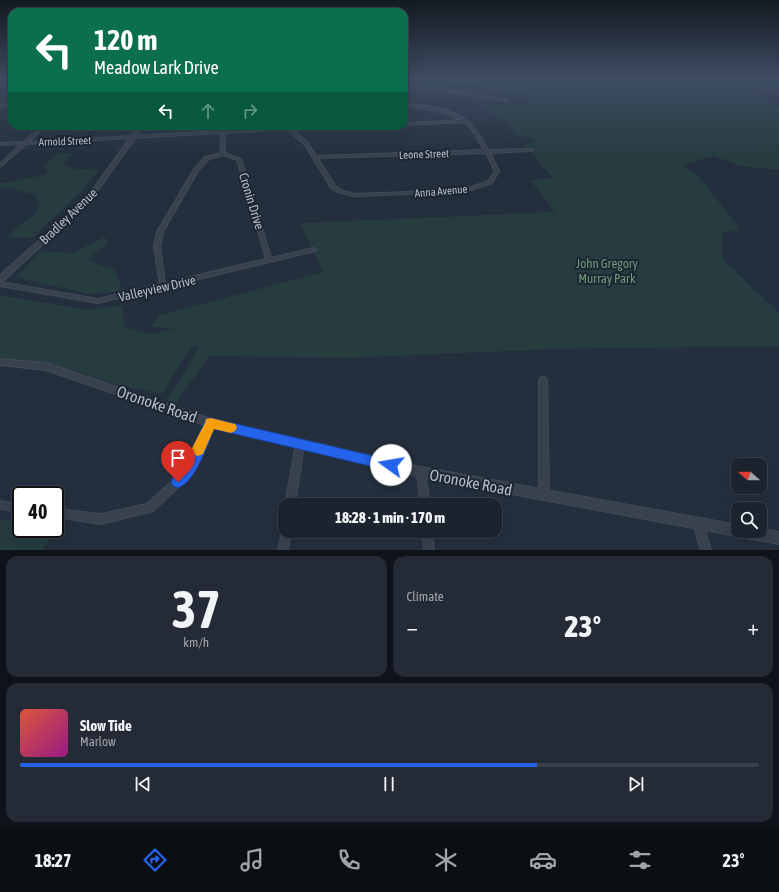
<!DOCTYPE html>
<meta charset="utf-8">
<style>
:root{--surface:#1b232e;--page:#242b36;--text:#f1f3f6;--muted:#a0a4aa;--line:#39404a;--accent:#2563eb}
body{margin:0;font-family:"Asap Condensed",sans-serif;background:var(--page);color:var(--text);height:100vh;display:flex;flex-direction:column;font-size:15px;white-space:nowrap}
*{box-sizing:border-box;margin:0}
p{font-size:13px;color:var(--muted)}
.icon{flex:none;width:22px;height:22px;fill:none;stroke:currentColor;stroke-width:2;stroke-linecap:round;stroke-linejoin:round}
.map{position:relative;height:550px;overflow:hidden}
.panel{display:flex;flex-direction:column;gap:6px;padding:6px;background:#0f1319;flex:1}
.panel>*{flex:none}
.hud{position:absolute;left:8px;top:8px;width:400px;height:122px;border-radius:12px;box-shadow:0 4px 16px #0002,0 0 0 1px var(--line);background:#0b6e4f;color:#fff;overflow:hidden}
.needle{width:26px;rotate:290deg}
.tools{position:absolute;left:731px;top:458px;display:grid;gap:8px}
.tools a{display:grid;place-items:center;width:36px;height:36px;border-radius:8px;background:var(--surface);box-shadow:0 4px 16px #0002,0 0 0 1px var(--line);font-size:20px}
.speed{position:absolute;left:12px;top:486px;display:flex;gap:8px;font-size:20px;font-weight:700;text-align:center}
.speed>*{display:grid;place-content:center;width:52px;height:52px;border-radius:50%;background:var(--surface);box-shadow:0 4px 16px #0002,0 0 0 1px var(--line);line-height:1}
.speed .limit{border:2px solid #111;border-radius:6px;background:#fff;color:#111}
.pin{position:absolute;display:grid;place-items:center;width:34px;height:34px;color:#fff;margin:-41px -17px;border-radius:50% 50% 50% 0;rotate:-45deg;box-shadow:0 0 4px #0007}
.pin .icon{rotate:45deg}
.me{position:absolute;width:44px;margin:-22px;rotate:283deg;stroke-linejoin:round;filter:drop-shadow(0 0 3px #0008)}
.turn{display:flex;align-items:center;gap:14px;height:84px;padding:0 20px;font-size:18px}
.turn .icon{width:52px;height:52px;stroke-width:2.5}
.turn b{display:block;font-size:28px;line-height:34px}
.lanes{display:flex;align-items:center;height:38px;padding:0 20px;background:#0003;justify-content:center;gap:20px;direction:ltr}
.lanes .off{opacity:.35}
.big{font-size:30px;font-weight:800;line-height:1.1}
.panel .tile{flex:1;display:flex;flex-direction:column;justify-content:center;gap:6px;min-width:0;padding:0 14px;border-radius:12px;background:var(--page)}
.panel .dial{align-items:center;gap:0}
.dial b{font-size:52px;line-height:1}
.song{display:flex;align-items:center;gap:12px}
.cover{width:48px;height:48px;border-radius:6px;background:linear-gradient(135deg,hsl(10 70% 55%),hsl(310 70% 35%))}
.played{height:4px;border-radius:2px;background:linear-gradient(90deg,var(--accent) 70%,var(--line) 70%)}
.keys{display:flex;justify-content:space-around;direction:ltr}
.heat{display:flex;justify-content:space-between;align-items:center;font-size:22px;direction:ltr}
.panel .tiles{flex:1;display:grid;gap:6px;grid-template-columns:1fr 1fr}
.tile:last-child{grid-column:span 2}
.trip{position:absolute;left:278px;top:498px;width:224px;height:40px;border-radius:12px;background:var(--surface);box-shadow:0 4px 16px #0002,0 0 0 1px var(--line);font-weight:800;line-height:40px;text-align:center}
.dock{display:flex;height:64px;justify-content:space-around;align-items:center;background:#0b0e12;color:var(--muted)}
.dock .icon{width:28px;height:28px}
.dock .current{color:var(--accent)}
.dock b{font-size:18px;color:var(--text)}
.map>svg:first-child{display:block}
.green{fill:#263c3f}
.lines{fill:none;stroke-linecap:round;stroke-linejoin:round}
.minor-casing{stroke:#414a57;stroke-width:2}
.tertiary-casing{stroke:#414a57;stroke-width:2}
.minor{fill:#38414e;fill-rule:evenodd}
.tertiary{fill:#38414e;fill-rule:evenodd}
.route{fill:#2563eb;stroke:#184099}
.slow{fill:#f59e0b}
.labels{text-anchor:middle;stroke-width:4;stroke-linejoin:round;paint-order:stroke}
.far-street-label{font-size:11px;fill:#b4bcc9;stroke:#1d2633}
.street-label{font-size:13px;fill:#b4bcc9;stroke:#1d2633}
.park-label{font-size:13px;fill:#6b9a76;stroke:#1d2633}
.near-street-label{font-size:16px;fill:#b4bcc9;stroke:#1d2633}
</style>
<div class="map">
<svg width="779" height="550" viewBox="0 0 779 550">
<rect width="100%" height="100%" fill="#242f3e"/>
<!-- green -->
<path class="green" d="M 422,79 L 730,79 L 779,109 L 779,170 L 741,166 L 713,156 L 683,165 L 700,178 L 738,226 L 736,227 L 740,232 L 728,231 L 722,234 L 722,259 L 779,313 L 779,346 L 556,349 L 348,358 L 209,356 L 176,403 L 167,400 L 200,346 L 191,348 L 162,394 L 116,384 L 58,365 L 0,358 L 0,295 L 89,310 L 122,305 L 125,328 L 152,334 L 174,328 L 150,327 L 160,315 L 323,272 L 300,223 L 555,212 L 530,180 L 553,178 L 523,144 L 534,143 L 534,140 L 516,134 L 502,117 L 480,107 L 488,105 L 525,109 L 531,103 L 524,95 L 473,85 Z
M 73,153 L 64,164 L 76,170 L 100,169 L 82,190 L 33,238 L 6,237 L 34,214 L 40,206 L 35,195 L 9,188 L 0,189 L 0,183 L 45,175 L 48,170 L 41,167 L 57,154 Z
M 105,237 L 108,244 L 88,259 L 97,264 L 114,269 L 123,291 L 88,294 L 16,277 L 40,251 L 73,253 Z
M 0,519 L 21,521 L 21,529 L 55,529 L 55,526 L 59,527 L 42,550 L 0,550 Z"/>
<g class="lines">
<defs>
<path id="minor" d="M 404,85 L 462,92 L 507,100 L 505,101 L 462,94 L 404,87 Z
M 12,103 L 12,105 L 0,107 L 0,105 Z
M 404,103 C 424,106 454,108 469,122 C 477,129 483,141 488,150 L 531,149 L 533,150 L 531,151 L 490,153 L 499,171 L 492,183 L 464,192 L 355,196 L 340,193 L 331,188 L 305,145 L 287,129 L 225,133 L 225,153 L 241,159 L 271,258 L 313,248 L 315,249 L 316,250 L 315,251 L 166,287 L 165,288 L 161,288 L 98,303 L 0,286 L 0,282 L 98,299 L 160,284 L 154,247 L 157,232 L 194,169 L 205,157 L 221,153 L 221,133 L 26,144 L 0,167 L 0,164 L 21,144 L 0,145 L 0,143 L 24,142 L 41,126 L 45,126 L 29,142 L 286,127 L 285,126 L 289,126 L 289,127 L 342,126 L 340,127 L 292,129 L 308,143 L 316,156 L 484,150 L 472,130 L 465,122 L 404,125 L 404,123 L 462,120 L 443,112 L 404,105 ZM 486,153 L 495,171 L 488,181 L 463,190 L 355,194 L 344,191 L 335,186 L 318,158 ZM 223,155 L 237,160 L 266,259 L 165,283 L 160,247 L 163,232 L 198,171 L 209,159 Z
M 543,377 L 546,378 L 547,380 L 549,495 L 547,498 L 544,499 L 541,498 L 539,495 L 539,380 L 540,378 Z
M 211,420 L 214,421 L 215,423 L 190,476 L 153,511 L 101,524 L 55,517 L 55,509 L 101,514 L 147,504 L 184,470 L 208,421 Z
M 300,440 L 303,441 L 304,444 L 295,505 L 285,505 L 296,444 L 297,441 Z
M 421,468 L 424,469 L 425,472 L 430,505 L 420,505 L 417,472 L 418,469 Z
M 0,501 L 21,504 L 21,512 L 0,509 Z
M 698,519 L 701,521 L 703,524 L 711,550 L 701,550 L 693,524 L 695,521 Z
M 285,527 L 285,531 L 291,531 L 288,550 L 278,550 L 283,528 Z
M 422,531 L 432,531 L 434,550 L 424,550 Z"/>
<path id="tertiary" d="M 138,126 L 144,126 L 101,186 L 80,210 L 3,281 L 0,281 L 0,275 L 76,208 L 97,184 Z
M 0,359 L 47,363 L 211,419 L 421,467 L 738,525 L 738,531 L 760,531 L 760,528 L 779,532 L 779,544 L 421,477 L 211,427 L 46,370 L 0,365 Z"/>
</defs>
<!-- minor casing -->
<use href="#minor" class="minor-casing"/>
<!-- tertiary casing -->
<use href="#tertiary" class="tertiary-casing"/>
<!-- minor -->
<use href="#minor" class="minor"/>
<!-- tertiary -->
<use href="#tertiary" class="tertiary"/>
</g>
<!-- sky -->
<linearGradient id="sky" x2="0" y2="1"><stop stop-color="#141a22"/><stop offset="0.51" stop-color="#3f4d63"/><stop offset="1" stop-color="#3f4d63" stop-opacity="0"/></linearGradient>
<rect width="779" height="156" fill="url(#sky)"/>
<!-- route -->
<path class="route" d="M 211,418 L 391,460 L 396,461 L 398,465 L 396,469 L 391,471 L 214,429 C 207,446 196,481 178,488 L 173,486 L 171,482 L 173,477 L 183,469 L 206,419 Z"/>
<!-- slow -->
<path class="slow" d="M 211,418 L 235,424 L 237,427 L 235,431 L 231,433 L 214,429 L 203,454 L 198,456 L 193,454 L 191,450 L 205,423 L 206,419 Z"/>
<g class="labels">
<!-- far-street labels -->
<g class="far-street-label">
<text transform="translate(65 141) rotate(-2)" y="4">Arnold Street</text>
<text transform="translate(424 154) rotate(-2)" y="4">Leone Street</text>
<text transform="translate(441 191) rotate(-5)" y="4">Anna Avenue</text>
</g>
<!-- street labels -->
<g class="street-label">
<text transform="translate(252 201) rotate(73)" y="5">Cronin Drive</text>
<text transform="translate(68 216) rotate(-44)" y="5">Bradley Avenue</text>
<text transform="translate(157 288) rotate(-13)" y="5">Valleyview Drive</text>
</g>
<!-- park labels -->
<g class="park-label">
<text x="607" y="268">John Gregory<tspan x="607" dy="15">Murray Park</tspan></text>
</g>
<!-- near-street labels -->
<g class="near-street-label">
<text transform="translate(157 404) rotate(19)" y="6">Oronoke Road</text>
<text transform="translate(471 482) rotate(11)" y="6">Oronoke Road</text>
</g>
</g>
</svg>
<div class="tools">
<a><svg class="needle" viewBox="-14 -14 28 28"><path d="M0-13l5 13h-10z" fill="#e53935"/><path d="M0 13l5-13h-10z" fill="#a0a4aa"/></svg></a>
<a><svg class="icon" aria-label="search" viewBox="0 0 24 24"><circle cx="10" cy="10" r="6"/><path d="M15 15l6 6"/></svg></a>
</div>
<div class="speed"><div class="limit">40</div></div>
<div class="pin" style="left:178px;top:482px;background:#d93025"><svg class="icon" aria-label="arrive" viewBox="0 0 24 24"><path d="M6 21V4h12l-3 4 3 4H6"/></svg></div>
<svg class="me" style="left:391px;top:465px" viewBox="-20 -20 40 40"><circle r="19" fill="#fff"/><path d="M0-13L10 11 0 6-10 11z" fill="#2563eb"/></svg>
<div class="trip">18:28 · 1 min · 170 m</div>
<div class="hud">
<div class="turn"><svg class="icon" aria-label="left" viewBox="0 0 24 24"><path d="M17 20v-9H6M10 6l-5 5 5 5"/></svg><div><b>120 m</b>Meadow Lark Drive</div></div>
<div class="lanes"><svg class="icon" aria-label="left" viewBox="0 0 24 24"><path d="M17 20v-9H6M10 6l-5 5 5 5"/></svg><svg class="icon off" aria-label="ahead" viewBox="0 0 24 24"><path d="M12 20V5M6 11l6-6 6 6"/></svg><svg class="icon off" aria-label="right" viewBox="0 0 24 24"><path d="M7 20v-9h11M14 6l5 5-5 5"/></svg></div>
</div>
</div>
<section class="panel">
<div class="tiles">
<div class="tile dial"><b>37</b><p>km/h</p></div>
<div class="tile"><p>Climate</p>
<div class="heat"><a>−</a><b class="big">23°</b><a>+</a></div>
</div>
<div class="tile">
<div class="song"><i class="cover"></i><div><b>Slow Tide</b><p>Marlow</p></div></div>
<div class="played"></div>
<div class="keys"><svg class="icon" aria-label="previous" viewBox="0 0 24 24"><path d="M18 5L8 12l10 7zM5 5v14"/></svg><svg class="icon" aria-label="pause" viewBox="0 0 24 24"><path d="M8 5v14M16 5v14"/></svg><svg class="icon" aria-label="next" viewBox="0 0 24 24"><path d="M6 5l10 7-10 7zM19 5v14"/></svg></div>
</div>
</div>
</section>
<nav class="dock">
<b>18:27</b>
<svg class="icon current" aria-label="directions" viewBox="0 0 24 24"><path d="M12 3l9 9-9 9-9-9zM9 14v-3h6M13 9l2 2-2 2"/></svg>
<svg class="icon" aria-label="music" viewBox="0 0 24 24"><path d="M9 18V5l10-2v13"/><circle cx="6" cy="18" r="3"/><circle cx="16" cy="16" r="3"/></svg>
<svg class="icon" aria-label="phone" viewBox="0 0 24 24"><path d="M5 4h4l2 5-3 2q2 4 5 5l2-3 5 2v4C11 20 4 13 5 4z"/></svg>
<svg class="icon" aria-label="climate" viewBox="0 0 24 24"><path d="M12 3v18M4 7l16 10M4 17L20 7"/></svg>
<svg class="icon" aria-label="car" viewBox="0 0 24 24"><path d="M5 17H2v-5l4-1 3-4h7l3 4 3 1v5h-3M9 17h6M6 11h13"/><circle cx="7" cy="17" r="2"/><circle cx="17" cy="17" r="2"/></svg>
<svg class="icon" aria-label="filters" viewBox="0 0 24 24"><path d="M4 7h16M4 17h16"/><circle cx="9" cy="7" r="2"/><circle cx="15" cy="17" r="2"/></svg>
<b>23°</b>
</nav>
